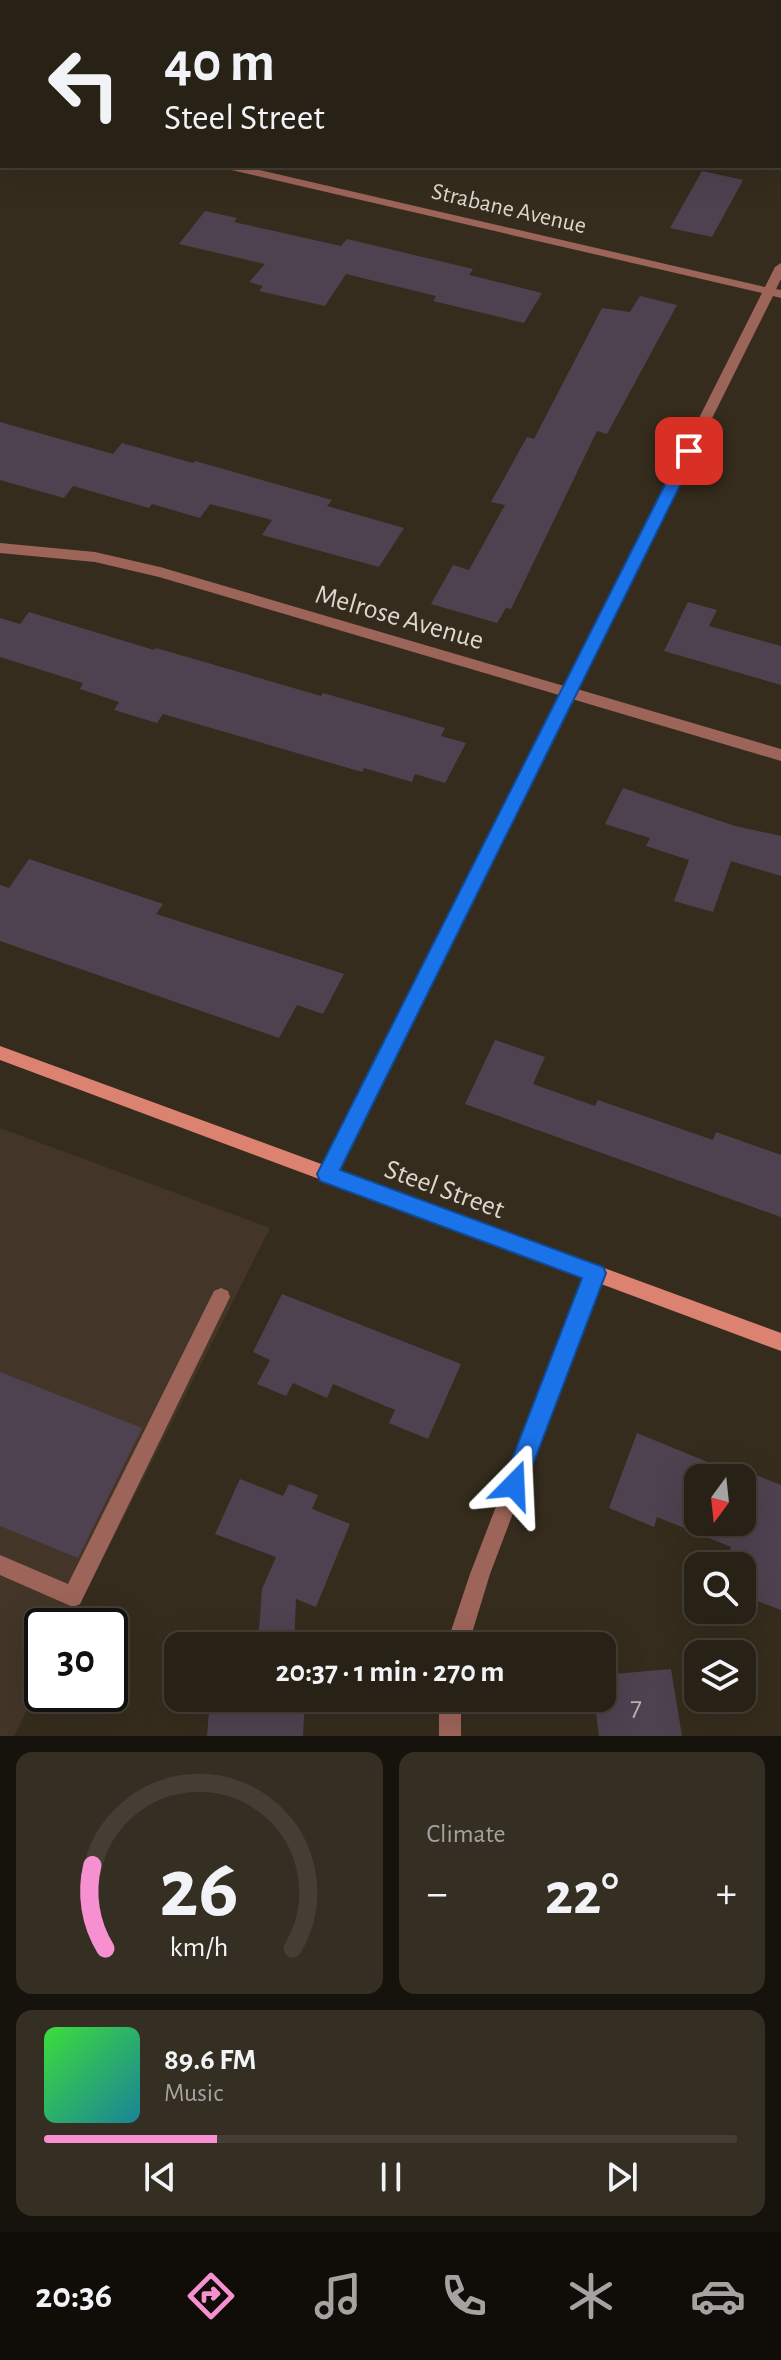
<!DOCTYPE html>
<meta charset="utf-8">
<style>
:root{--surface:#282116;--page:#342e23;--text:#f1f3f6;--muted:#a5a3a1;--line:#443e35;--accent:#f690d0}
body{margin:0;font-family:"Alegreya Sans",sans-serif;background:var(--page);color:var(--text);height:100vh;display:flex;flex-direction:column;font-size:30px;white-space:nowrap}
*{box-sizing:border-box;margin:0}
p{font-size:26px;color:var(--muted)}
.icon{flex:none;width:44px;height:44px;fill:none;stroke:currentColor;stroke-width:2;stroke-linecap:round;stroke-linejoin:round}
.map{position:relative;height:1736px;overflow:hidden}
.sheet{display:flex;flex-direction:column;gap:16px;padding:16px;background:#16120c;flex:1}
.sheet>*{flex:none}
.banner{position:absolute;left:0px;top:0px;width:782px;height:168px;box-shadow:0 8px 32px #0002,0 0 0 2px var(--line);background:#282116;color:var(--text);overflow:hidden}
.needle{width:52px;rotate:195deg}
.tools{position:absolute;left:684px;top:1464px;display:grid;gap:16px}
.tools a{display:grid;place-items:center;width:72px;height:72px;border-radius:16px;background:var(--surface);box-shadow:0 8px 32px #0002,0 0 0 2px var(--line);font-size:40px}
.speed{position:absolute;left:24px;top:1608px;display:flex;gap:16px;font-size:40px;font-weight:700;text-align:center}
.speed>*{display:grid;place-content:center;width:104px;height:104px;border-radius:50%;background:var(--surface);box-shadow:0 8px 32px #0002,0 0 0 2px var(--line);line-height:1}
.speed .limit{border:4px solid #111;border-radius:12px;background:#fff;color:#111}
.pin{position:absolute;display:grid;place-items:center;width:68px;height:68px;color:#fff;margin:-34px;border-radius:16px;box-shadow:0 4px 12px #0006}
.me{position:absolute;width:88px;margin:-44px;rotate:21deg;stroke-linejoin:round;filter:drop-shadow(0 0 6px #0008)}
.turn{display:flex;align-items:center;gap:28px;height:168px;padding:0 32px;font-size:36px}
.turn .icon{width:104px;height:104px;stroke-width:2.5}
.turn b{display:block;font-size:56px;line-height:68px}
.big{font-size:60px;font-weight:700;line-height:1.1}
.sheet .widget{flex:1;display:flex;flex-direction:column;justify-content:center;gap:12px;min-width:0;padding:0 28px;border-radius:16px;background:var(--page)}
.sheet .dial{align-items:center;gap:0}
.dial svg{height:208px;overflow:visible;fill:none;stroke:var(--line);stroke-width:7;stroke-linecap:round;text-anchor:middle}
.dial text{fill:var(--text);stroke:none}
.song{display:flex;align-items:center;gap:24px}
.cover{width:96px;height:96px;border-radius:12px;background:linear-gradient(135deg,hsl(120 70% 55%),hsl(190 70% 35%))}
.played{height:8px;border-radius:4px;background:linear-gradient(90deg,var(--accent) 25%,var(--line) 25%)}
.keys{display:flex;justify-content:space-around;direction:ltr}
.heat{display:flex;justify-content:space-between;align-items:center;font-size:44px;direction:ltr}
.sheet .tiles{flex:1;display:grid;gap:16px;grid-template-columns:1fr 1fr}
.widget:last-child{grid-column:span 2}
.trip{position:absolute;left:164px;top:1632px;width:452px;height:80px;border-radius:16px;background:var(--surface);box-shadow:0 8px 32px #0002,0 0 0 2px var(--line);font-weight:700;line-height:80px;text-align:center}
.tabs{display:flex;height:128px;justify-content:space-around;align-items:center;background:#100d09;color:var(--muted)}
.tabs .icon{width:56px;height:56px}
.tabs .current{color:var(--accent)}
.tabs b{font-size:36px;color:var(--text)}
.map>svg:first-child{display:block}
.education{fill:#433628}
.building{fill:#4f4250;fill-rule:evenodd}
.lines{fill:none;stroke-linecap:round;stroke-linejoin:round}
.lane{fill:#9d6559;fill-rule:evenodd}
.street{fill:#9d6559;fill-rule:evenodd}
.secondary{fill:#db8370;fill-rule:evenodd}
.route{fill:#1a73e8;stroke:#114b97;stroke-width:2}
.labels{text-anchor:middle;stroke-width:8;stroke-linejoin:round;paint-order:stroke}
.far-street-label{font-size:24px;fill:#ddd7ce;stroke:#352c1d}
.street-label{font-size:28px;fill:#ddd7ce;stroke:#352c1d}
.near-number-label{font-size:28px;fill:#bab2ae}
</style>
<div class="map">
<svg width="781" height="1736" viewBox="0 0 781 1736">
<rect width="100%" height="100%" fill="#352c1d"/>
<!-- education -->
<path class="education" d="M 0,1128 L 270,1228 L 69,1626 L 42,1626 L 42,1681 L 14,1736 L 0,1736 Z"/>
<!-- building -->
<path class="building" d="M 702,171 L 743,180 L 712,237 L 670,228 Z
M 205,211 L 237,218 L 234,222 L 341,246 L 347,239 L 473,269 L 469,275 L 542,293 L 524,323 L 433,301 L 436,296 L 346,274 L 325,306 L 259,291 L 263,286 L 249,282 L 265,264 L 179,244 Z
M 640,296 L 677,305 L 607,434 L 597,431 L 511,609 L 506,608 L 497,623 L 431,604 L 453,565 L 469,570 L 505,505 L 491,502 L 527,437 L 534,439 L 602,308 L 630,312 Z
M 0,422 L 113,454 L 122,443 L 193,463 L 195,461 L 332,500 L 327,506 L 404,528 L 379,567 L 262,535 L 272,520 L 210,504 L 200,518 L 152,504 L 149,508 L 73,486 L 64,498 L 0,480 Z
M 688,602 L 717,610 L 709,626 L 781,646 L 781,685 L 664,651 Z
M 29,612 L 154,650 L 156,648 L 321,696 L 323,693 L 445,728 L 441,736 L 466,743 L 445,783 L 415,774 L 412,782 L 364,768 L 362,772 L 163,714 L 157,723 L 114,710 L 119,702 L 80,689 L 83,683 L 0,657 L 0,618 L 20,624 Z
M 623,788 L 735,826 L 781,836 L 781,876 L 731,861 L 713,912 L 674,901 L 689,860 L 646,846 L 650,838 L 605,824 Z
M 29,859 L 163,904 L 156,914 L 344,974 L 323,1014 L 297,1005 L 279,1038 L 0,941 L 0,885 L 9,888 Z
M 495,1040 L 545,1057 L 533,1084 L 595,1106 L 598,1100 L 713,1140 L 716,1132 L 781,1155 L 781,1217 L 465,1104 Z
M 282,1294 L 461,1364 L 428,1439 L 389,1423 L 395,1410 L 333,1384 L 327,1398 L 293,1383 L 286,1396 L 257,1384 L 270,1360 L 253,1352 Z
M 0,1372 L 142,1428 L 78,1558 L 0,1526 Z
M 637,1433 L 751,1480 L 753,1474 L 781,1485 L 781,1610 L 742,1595 L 742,1566 L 726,1566 L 731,1547 L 657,1517 L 654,1527 L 609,1508 ZM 698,1478 L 742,1478 L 742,1522 L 698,1522 Z
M 240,1479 L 283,1496 L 289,1484 L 318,1495 L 312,1509 L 350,1524 L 316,1607 L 296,1599 L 294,1646 L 224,1646 L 225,1642 L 258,1643 L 262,1589 L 276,1557 L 215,1534 Z
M 671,1669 L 682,1736 L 599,1736 L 594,1698 L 602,1698 L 602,1675 Z
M 210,1698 L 305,1698 L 303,1736 L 207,1736 Z"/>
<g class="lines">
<!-- lane -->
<path class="lane" d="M 221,1288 L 228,1291 L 230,1297 L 80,1604 L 73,1607 L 0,1575 L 0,1555 L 68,1584 L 214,1291 Z"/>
<!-- street -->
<path class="street" d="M 17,0 L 28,0 L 16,2 Z
M 710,0 L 729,0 L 730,2 L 711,2 Z
M 780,10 L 781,10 L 781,16 L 780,16 Z
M 0,17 L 2,17 L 0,25 Z
M 0,111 L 2,111 L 2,117 L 0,117 Z
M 221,166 L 242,166 L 765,287 L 775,267 L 781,263 L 781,279 L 776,289 L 781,290 L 781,298 L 773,296 L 577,689 L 781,749 L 781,761 L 572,699 L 333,1180 L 327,1182 L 321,1180 L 318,1174 L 321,1168 L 559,695 L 159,577 L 95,562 L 0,553 L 0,543 L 95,552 L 160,567 L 564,686 L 762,293 L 227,169 Z
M 595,1265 L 602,1267 L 604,1273 L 490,1574 L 468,1646 L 446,1646 L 470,1574 L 586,1273 L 588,1267 Z
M 439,1698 L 461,1698 L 461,1736 L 439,1736 Z"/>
<!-- secondary -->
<path class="secondary" d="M 0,1046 L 781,1333 L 781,1351 L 0,1060 Z"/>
</g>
<!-- route -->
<path class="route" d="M 689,446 L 697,451 L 340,1170 L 603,1267 L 606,1273 L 525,1485 L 522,1493 L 514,1496 L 506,1493 L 502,1485 L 582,1278 L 320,1181 L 317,1174 L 682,451 Z"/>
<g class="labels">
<!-- far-street labels -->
<g class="far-street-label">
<text transform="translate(509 208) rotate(13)" y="8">Strabane Avenue</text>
</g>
<!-- street labels -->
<g class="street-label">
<text transform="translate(400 616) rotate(16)" y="10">Melrose Avenue</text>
<text transform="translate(445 1188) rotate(20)" y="10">Steel Street</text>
</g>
<!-- near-number labels -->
<g class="near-number-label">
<text x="636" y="1715">7</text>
</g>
</g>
</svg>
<div class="tools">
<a><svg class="needle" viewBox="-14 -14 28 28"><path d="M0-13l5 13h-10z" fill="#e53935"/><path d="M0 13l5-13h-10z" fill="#a5a3a1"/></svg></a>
<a><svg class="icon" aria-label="search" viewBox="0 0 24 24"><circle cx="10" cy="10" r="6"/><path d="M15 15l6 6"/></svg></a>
<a><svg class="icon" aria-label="layers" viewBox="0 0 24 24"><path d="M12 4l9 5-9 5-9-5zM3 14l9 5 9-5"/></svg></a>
</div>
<div class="speed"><div class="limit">30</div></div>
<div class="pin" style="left:689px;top:451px;background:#d93025"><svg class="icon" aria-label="arrive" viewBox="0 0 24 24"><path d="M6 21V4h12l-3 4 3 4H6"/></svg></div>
<svg class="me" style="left:514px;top:1485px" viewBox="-20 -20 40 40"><path d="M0-17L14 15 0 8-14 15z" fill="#1a73e8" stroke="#fff" stroke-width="4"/></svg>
<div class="trip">20:37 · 1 min · 270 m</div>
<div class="banner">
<div class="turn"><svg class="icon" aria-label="left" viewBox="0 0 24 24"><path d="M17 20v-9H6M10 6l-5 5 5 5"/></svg><div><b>40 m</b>Steel Street</div></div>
</div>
</div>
<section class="sheet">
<div class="tiles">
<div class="widget dial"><svg viewBox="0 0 100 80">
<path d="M14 69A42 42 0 1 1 86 69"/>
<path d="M14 69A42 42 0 0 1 9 37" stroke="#f690d0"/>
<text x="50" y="56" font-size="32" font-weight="700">26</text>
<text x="50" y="72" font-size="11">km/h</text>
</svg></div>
<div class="widget"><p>Climate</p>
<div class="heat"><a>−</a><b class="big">22°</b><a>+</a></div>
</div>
<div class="widget">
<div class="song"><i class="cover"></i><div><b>89.6 FM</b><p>Music</p></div></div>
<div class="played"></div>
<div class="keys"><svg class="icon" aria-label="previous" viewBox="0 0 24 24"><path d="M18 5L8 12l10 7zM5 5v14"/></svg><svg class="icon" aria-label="pause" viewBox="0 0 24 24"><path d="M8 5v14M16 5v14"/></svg><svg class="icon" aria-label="next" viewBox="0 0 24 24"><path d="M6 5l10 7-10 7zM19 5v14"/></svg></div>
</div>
</div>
</section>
<nav class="tabs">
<b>20:36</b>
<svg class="icon current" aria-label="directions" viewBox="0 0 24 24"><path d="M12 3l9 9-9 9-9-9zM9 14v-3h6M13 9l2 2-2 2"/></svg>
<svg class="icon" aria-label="music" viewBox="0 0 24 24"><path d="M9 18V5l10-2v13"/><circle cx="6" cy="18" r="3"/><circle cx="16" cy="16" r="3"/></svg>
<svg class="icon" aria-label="phone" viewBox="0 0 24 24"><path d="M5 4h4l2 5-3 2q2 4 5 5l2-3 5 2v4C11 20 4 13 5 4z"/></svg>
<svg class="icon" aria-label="climate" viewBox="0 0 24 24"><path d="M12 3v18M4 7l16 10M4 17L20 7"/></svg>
<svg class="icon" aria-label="car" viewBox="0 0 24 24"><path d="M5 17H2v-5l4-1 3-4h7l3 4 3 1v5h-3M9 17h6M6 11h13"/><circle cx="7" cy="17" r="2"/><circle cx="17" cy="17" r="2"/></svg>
</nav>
